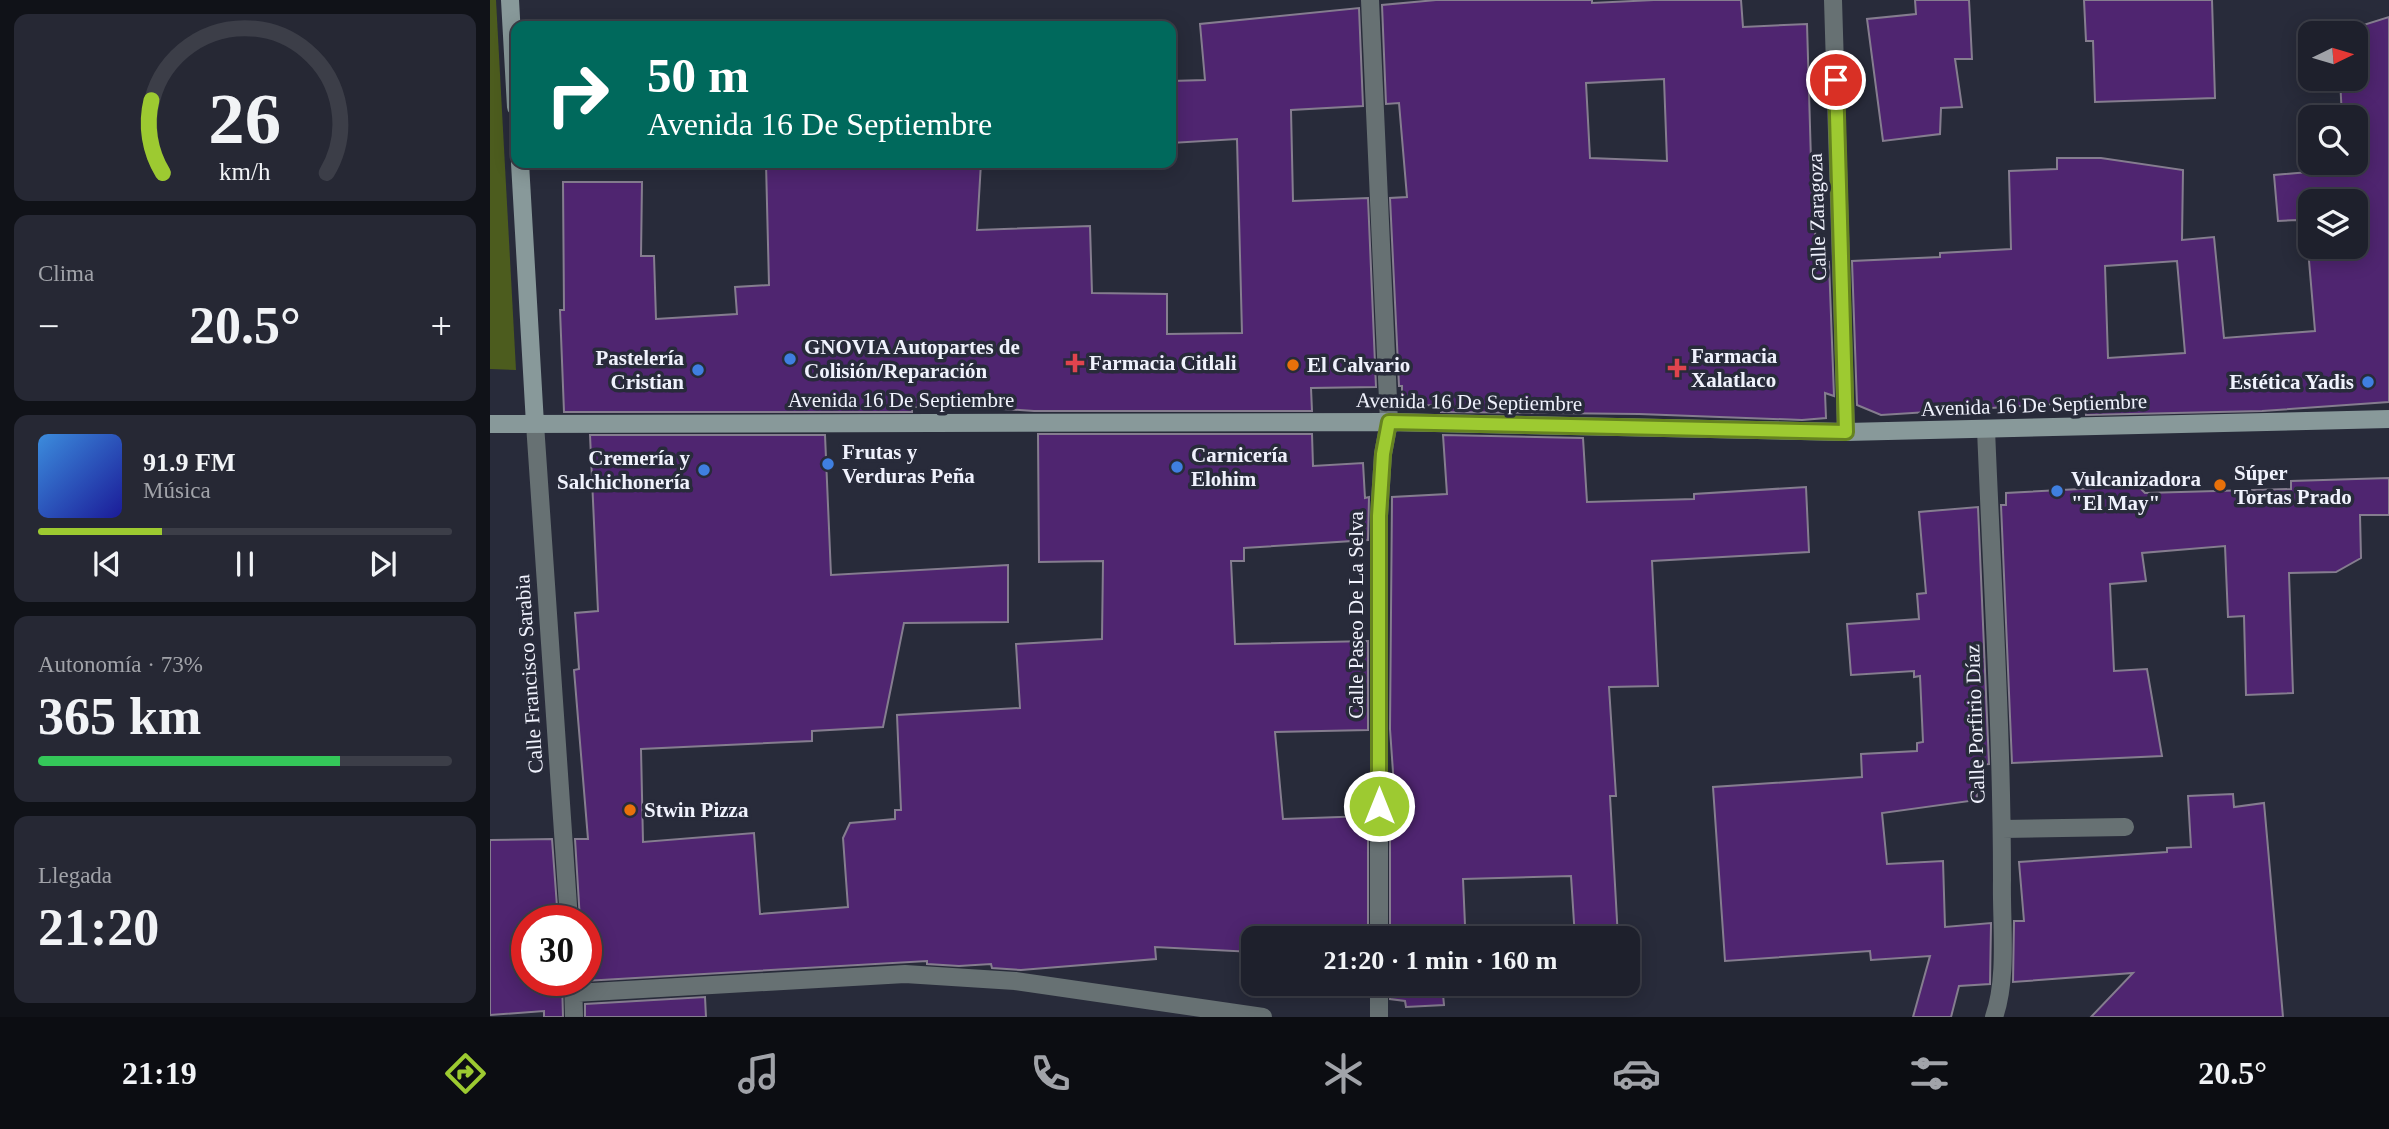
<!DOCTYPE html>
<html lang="es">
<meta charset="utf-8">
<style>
:root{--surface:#1e202c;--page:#262834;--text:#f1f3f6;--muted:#a1a3a9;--line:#3c3e48;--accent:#9dca31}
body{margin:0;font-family:Georgia,serif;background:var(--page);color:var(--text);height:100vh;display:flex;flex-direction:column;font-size:26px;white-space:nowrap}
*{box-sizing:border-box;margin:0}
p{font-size:23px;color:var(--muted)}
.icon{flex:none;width:38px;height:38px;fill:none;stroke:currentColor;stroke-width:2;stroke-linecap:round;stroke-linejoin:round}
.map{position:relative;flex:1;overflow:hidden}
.sheet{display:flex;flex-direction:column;gap:14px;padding:14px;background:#101218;width:490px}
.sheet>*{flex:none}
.hud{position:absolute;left:21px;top:21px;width:665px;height:147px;border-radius:14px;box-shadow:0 4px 18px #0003,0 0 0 2px var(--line);background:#00695c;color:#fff;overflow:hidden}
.needle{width:46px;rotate:85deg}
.fabs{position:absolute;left:1808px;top:21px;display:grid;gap:14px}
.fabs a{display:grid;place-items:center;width:70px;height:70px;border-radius:14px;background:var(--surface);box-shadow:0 4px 18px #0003,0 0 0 2px var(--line);font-size:35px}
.speed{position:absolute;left:21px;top:905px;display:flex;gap:14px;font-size:35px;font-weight:700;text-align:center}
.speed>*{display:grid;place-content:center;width:91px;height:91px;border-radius:50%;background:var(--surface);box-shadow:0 4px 18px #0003,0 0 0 2px var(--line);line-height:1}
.speed .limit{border:10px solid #d22;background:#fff;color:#111}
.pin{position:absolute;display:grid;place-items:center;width:60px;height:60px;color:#fff;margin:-30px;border:4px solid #fff;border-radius:50%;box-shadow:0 2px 7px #0007}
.me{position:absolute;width:77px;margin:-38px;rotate:0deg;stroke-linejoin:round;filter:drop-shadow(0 0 5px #0008)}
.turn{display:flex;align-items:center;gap:24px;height:147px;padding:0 21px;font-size:32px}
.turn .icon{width:91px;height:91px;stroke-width:2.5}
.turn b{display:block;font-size:49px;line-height:60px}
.big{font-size:52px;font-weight:800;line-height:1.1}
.sheet .tile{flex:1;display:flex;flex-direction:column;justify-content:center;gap:10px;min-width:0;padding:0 24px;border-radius:14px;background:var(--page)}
.sheet .dial{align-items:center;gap:0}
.dial svg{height:182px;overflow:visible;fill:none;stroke:var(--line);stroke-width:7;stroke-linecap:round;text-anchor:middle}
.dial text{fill:var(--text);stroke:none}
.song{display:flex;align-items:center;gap:21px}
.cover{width:84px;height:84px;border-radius:10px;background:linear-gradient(135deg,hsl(210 70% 55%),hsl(240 70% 35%))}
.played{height:7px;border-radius:4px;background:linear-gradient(90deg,var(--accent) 30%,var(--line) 30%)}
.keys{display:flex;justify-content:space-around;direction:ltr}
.heat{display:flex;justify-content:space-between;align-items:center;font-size:38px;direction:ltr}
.charge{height:10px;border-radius:5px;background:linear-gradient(90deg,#34c759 73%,var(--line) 0)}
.trip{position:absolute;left:751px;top:926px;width:399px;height:70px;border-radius:14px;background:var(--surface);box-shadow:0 4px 18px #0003,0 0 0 2px var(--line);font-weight:800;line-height:70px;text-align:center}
.tabs{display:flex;height:112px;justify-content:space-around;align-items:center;background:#0c0d12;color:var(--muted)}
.tabs .icon{width:49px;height:49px}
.tabs .active{color:var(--accent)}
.tabs b{font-size:32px;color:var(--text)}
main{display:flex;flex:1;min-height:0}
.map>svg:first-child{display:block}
.green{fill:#4c5c1e}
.building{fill:#4f2570;stroke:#857d8f;stroke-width:2;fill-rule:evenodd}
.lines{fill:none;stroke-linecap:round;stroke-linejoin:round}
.minor{stroke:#677173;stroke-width:18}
.secondary{stroke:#88999a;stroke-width:18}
.route-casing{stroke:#668320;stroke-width:18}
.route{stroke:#9dca31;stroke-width:12}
.shop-dot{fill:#3f7fe0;stroke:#282b3a;stroke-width:2.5}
.health-dot{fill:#e0444e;stroke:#282b3a;stroke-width:2.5}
.food-dot{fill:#e8710a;stroke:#282b3a;stroke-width:2.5}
.labels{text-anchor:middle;stroke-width:7;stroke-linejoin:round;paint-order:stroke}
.street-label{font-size:21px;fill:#f0f2fd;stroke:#282b3a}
.poi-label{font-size:21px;font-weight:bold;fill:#f0f2fd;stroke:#282b3a;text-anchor:start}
</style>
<main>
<section class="sheet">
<div class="tile dial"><svg viewBox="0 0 100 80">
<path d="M14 69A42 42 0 1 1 86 69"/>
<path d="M14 69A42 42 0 0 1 9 37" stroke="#9dca31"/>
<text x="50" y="56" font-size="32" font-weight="700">26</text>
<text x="50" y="72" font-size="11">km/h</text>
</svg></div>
<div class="tile"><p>Clima</p>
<div class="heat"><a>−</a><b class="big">20.5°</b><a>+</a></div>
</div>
<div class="tile">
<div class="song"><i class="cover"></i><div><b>91.9 FM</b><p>Música</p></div></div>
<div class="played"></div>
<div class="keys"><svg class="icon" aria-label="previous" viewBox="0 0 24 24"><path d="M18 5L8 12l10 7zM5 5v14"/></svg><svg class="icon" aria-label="pause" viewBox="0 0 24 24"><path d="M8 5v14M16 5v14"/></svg><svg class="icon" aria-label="next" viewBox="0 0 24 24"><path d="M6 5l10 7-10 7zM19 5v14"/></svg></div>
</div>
<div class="tile"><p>Autonomía · 73%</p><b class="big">365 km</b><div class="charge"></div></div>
<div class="tile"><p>Llegada</p><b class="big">21:20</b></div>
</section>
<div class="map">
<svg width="1899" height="1017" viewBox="0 0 1899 1017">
<rect width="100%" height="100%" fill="#282b3a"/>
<!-- green -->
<path class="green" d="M 0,0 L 6,0 L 26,370 L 0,369 Z"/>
<!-- building -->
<path class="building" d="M 946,0 L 1102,0 L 1102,3 L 1164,0 L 1251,0 L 1253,27 L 1317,24 L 1323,229 L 1325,229 L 1326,262 L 1339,262 L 1344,396 L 1335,393 L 1336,418 L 1312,420 L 1149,414 L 951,412 L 951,405 L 912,406 L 912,386 L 909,386 L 900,198 L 917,197 L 909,103 L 896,104 L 892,5 ZM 1174,79 L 1177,161 L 1100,158 L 1096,83 Z
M 1425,0 L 1479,0 L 1482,59 L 1465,59 L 1472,107 L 1451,108 L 1450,134 L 1393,141 L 1377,19 L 1426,14 Z
M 1594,0 L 1722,0 L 1725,98 L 1605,102 L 1603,41 L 1596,41 Z
M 869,8 L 873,106 L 801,110 L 803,201 L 878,198 L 886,387 L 821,388 L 822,411 L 544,411 L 481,407 L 422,407 L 422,412 L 74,412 L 70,310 L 74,310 L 73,182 L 152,182 L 151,256 L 164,256 L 166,319 L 247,314 L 245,287 L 279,285 L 276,163 L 491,163 L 487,230 L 600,226 L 602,293 L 677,294 L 677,334 L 752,333 L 747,139 L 681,143 L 681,81 L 715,80 L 710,24 Z
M 1899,17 L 1899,402 L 1772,411 L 1596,415 L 1595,402 L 1391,415 L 1367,405 L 1362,261 L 1450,257 L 1450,253 L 1521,249 L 1519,171 L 1567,169 L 1567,158 L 1611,158 L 1693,170 L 1692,240 L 1724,237 L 1734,338 L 1825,331 L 1818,249 L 1809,250 L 1807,220 L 1788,221 L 1784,175 L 1864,168 L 1862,163 L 1866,163 L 1866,117 L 1852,117 L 1850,79 L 1866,79 L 1866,33 L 1848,33 ZM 1820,201 L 1866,201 L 1866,247 L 1820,247 ZM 1687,261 L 1695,353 L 1618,358 L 1615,266 Z
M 548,434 L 822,434 L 823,466 L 873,463 L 875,498 L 879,497 L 878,540 L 754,548 L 754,561 L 741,561 L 745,644 L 878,641 L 878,730 L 785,732 L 793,819 L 878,816 L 878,938 L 763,938 L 763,952 L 665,947 L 666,959 L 531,970 L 502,968 L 501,964 L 469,966 L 437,964 L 437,961 L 94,981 L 96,980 L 96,920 L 90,920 L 85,839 L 98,839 L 84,670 L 89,669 L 85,613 L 108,611 L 100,435 L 335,435 L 341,575 L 518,565 L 518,622 L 414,623 L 393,727 L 322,731 L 322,741 L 151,749 L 153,842 L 264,833 L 270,914 L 358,907 L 353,838 L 360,823 L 405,819 L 405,810 L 411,810 L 407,715 L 530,708 L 526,644 L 612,639 L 613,561 L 549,562 Z
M 953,435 L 1093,438 L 1097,502 L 1204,499 L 1204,494 L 1316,487 L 1319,552 L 1162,561 L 1168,686 L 1119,687 L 1126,796 L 1120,796 L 1128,938 L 1085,938 L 1081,876 L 973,879 L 975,925 L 949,925 L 950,938 L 900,938 L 900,815 L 906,815 L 900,729 L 902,497 L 957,494 Z
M 1899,478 L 1899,515 L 1870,515 L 1871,558 L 1846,572 L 1799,573 L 1803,693 L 1756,695 L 1754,616 L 1738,617 L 1735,546 L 1652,553 L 1656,581 L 1620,584 L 1624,671 L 1657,669 L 1672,756 L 1522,763 L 1511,505 L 1516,505 L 1516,493 L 1648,486 L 1655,493 L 1801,489 L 1801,481 Z
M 1488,507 L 1499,764 L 1486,765 L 1487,800 L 1392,813 L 1397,864 L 1453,861 L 1455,927 L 1501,923 L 1500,984 L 1469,986 L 1461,1017 L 1423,1017 L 1440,956 L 1381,960 L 1380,951 L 1235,961 L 1223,787 L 1372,777 L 1371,754 L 1427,751 L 1427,743 L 1433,742 L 1430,676 L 1424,677 L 1424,671 L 1361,675 L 1357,624 L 1429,619 L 1427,594 L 1436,593 L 1429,512 Z
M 1743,794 L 1744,807 L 1774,803 L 1793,1017 L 1601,1017 L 1643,973 L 1523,982 L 1524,921 L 1534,921 L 1529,862 L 1677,852 L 1677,848 L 1701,847 L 1698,796 Z
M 62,839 L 68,920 L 37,920 L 37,980 L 72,980 L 73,1017 L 54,1017 L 54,1011 L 0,1015 L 0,840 Z
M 813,984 L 878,984 L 878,996 L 813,987 Z
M 900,984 L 952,984 L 954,1005 L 916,1007 L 915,1001 L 900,999 Z
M 215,997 L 216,1017 L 95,1017 L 95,1004 Z"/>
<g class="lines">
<!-- minor -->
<path class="minor" d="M 880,0 L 899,422 L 893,454 L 889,516 L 889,938
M 1343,0 L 1356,432
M 45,424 L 79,920
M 1496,429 C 1502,579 1512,730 1512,880 C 1511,922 1518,978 1504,1017
M 1512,829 L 1635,827
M 83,980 L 84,1017
M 889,984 L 889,1017
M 84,993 L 415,974 L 525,981 L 773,1017"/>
<!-- secondary -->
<path class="secondary" d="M 20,0 L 26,107
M 30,163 L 45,424
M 0,424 L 899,422 L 1356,432 L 1899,419"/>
</g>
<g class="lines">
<defs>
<path id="route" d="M 889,806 L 889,516 L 893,454 L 899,422 L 1356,432 L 1346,80"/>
</defs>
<!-- route casing -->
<use href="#route" class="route-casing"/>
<!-- route -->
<use href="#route" class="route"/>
</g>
<!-- markers -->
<g class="shop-dot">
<circle cx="300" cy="359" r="7"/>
<circle cx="208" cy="370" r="7"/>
<circle cx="1878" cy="382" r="7"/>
<circle cx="338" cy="464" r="7"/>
<circle cx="687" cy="467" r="7"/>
<circle cx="214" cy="470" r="7"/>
<circle cx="1567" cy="491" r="7"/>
</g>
<g class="health-dot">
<path d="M581.5 352.5h7v7h7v7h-7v7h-7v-7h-7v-7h7z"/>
<path d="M1183.5 357.5h7v7h7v7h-7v7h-7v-7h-7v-7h7z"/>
</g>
<g class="food-dot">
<circle cx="803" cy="365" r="7"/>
<circle cx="1730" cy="485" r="7"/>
<circle cx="140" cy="810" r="7"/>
</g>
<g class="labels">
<!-- street labels -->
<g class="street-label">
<text transform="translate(1327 217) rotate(-92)" y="7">Calle Zaragoza</text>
<text x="411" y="407">Avenida 16 De Septiembre</text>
<text transform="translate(979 402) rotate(1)" y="7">Avenida 16 De Septiembre</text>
<text transform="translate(1544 405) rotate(-2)" y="7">Avenida 16 De Septiembre</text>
<text transform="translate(866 615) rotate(-90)" y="7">Calle Paseo De La Selva</text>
<text transform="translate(39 674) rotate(-94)" y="7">Calle Francisco Sarabia</text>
<text transform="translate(1485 724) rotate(-92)" y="7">Calle Porfirio Díaz</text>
</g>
<!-- poi labels -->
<g class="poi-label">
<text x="314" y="354">GNOVIA Autopartes de<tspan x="314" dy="24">Colisión/Reparación</tspan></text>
<text x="1201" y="363">Farmacia<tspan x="1201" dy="24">Xalatlaco</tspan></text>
<text x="194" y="365" text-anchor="end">Pastelería<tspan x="194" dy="24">Cristian</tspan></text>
<text x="599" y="370">Farmacia Citlali</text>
<text x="817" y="372">El Calvario</text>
<text x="1864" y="389" text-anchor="end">Estética Yadis</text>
<text x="352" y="459">Frutas y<tspan x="352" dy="24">Verduras Peña</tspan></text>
<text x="701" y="462">Carnicería<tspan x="701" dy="24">Elohim</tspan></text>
<text x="200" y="465" text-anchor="end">Cremería y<tspan x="200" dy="24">Salchichonería</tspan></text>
<text x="1744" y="480">Súper<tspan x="1744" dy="24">Tortas Prado</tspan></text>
<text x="1581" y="486">Vulcanizadora<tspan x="1581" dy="24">"El May"</tspan></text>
<text x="154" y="817">Stwin Pizza</text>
</g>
</g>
</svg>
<div class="fabs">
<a><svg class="needle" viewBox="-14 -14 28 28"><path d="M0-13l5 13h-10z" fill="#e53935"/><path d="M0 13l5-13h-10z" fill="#a1a3a9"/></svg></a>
<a><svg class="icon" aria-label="search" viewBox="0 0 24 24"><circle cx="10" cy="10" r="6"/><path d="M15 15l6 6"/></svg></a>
<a><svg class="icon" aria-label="layers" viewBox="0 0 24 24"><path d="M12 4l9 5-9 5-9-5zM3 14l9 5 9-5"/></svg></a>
</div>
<div class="speed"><div class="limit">30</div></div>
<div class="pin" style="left:1346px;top:80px;background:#d93025"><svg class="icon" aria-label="arrive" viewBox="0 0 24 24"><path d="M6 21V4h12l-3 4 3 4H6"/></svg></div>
<svg class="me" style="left:889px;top:806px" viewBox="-20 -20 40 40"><circle r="17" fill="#9dca31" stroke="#fff" stroke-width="3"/><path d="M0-11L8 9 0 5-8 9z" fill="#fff"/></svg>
<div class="trip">21:20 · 1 min · 160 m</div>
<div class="hud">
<div class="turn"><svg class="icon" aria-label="right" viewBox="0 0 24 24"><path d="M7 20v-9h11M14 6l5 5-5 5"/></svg><div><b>50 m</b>Avenida 16 De Septiembre</div></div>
</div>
</div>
</main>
<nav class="tabs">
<b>21:19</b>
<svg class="icon active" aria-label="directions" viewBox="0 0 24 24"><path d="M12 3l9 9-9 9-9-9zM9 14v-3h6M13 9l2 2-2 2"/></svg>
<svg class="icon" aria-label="music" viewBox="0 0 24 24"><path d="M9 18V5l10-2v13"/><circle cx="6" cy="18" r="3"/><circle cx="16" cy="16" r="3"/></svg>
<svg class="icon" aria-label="phone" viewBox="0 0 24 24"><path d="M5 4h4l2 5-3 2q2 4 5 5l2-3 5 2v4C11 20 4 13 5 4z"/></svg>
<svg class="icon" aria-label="climate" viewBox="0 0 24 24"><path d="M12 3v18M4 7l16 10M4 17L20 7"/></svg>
<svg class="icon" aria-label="car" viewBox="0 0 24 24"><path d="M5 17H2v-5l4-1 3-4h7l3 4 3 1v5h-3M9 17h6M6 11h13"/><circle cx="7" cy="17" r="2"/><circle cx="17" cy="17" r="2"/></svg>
<svg class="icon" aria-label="filters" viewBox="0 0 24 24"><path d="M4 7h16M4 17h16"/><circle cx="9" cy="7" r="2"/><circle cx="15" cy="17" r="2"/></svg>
<b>20.5°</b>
</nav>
